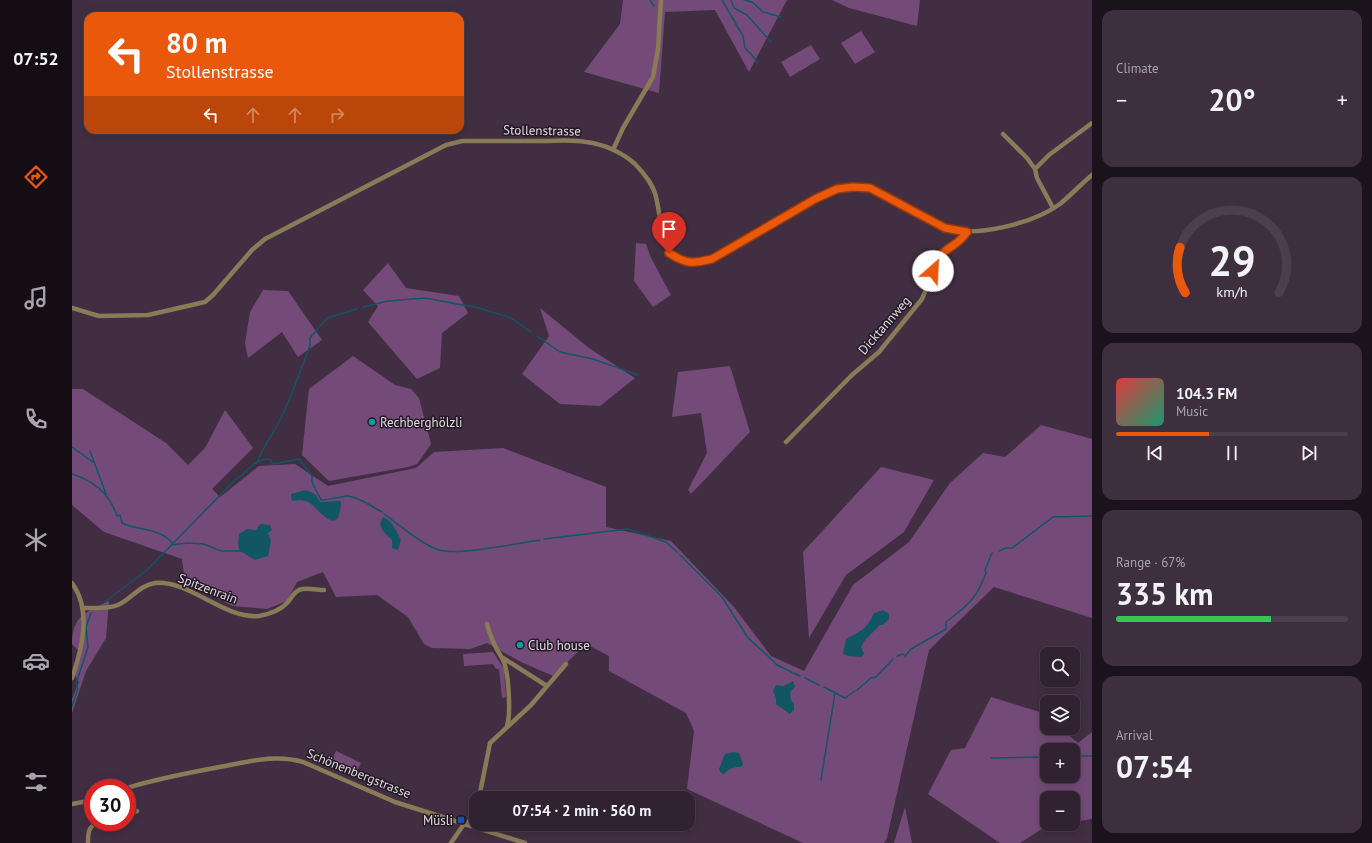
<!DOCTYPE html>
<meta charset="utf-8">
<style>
:root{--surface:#312232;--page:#3d2f3e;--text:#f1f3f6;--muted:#a8a4ac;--line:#4c3f4d;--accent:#ea580c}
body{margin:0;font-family:"PT Sans",sans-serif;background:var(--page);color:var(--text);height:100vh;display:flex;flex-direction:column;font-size:15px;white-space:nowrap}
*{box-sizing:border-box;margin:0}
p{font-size:13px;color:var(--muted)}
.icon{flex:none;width:22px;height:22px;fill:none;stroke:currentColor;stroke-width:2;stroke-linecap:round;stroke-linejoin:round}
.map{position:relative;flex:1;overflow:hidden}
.side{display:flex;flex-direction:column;gap:10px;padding:10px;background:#1b131c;width:280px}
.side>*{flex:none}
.banner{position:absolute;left:12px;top:12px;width:380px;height:122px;border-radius:12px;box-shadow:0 2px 10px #0003,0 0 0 1px var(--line);background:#ea580c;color:#fff;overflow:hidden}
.fabs{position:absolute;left:968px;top:647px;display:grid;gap:8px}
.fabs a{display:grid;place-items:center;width:40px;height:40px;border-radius:8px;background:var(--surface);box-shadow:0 2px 10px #0003,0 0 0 1px var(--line);font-size:20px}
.speed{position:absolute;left:12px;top:779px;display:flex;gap:8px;font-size:20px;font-weight:700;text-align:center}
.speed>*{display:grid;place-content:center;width:52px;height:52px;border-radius:50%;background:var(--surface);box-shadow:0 2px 10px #0003,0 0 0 1px var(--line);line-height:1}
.speed .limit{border:6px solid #d22;background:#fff;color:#111}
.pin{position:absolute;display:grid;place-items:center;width:34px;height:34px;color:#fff;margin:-41px -17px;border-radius:50% 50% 50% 0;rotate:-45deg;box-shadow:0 0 4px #0007}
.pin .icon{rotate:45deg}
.me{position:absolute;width:44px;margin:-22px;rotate:26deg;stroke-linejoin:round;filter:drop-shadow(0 0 3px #0008)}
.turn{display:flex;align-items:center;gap:14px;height:84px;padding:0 16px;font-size:18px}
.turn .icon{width:52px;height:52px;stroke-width:2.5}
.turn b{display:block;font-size:28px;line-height:34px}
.lanes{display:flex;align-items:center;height:38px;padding:0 16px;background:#0003;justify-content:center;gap:20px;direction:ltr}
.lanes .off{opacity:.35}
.big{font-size:30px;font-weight:800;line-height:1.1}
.side .card{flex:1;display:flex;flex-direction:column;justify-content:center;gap:6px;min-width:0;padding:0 14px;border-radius:12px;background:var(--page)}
.side .dial{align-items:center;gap:0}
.dial svg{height:104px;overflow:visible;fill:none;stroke:var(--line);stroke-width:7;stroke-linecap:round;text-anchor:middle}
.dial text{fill:var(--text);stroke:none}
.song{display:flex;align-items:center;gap:12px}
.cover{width:48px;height:48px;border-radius:6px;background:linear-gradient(135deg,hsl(0 70% 55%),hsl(160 70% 35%))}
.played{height:4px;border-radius:2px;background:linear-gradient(90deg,var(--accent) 40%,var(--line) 40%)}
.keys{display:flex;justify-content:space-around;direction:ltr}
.heat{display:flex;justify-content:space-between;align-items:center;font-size:22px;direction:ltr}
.charge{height:6px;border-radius:3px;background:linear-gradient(90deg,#34c759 67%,var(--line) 0)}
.trip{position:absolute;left:397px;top:791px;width:226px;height:40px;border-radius:12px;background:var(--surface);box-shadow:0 2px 10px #0003,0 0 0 1px var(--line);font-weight:800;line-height:40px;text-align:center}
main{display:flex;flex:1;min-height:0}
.tab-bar{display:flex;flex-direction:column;width:72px;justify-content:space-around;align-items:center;background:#140e14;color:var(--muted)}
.tab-bar .icon{width:28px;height:28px}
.tab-bar .active{color:var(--accent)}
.tab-bar b{font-size:18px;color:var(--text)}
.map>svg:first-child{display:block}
.green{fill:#744b78;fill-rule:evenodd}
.water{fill:#105663}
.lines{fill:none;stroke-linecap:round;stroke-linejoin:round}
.stream{stroke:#105663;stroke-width:1.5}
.minor{stroke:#897a58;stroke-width:4.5}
.route-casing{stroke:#983908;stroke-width:10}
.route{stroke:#ea580c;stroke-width:7}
.culture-dot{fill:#0f9aa8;stroke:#221a23;stroke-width:1.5}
.transit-dot{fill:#1a4fb4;stroke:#221a23;stroke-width:1.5}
.labels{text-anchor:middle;stroke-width:3;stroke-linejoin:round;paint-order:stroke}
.street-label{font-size:13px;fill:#e2d6e3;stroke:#221a23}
.poi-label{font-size:13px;fill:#e2d6e3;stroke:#221a23;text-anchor:start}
</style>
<main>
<nav class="tab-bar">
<b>07:52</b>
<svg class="icon active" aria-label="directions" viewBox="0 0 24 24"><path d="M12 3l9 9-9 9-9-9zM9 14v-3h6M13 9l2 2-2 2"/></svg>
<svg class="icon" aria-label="music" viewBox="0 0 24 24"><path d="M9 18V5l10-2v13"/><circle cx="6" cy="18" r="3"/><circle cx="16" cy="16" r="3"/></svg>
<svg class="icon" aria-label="phone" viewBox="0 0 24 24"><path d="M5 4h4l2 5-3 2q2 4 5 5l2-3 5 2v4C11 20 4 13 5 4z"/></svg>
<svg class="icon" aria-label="climate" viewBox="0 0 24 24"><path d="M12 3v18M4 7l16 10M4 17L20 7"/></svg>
<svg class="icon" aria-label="car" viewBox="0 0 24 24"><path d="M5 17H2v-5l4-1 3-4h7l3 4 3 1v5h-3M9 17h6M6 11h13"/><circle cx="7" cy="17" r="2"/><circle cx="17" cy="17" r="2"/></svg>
<svg class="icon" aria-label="filters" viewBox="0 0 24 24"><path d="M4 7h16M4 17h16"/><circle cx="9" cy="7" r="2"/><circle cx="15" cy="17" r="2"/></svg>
</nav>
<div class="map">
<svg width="1020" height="843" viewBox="0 0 1020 843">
<rect width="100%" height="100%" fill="#412e42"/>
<!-- green -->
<path class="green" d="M 551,0 L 715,0 L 677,72 L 643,10 L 593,12 L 587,93 L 512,72 L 548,24 Z
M 760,0 L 848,0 L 845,26 L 777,8 Z
M 789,31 L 803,52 L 783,64 L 769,43 Z
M 739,45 L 748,59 L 718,77 L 709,62 Z
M 564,243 L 574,244 L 579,258 L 599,295 L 581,307 L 562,281 Z
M 316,263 L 334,288 L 387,296 L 396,313 L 370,333 L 368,368 L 345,379 L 296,322 L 306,306 L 291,290 Z
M 191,290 L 216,291 L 250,340 L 226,357 L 210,332 L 176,358 L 173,343 L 178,312 Z
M 468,308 L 517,348 L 563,378 L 528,406 L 488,404 L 450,374 L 477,336 Z
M 281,356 L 323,385 L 339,389 L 347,398 L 359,444 L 345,464 L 336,467 L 257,481 L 230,455 L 237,389 Z
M 658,366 L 678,432 L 619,494 L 616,490 L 635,453 L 629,413 L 600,417 L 606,372 Z
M 0,389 L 11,389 L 94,443 L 116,465 L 133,448 L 153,410 L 181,448 L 140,489 L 148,497 L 187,466 L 223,464 L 256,486 L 344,468 L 362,452 L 431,448 L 534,487 L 534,527 L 599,541 L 662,607 L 699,656 L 732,671 L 781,585 L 837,542 L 878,483 L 911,453 L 933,457 L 969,425 L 1020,439 L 1020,618 L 922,587 L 857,650 L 815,838 L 812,843 L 731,843 L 615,789 L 622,731 L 614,713 L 537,671 L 537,656 L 514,644 L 481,676 L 447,661 L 415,643 L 398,649 L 360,648 L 352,644 L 336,617 L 305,595 L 264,597 L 251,572 L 225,582 L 215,601 L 195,609 L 161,606 L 113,582 L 110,559 L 32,532 L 0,505 Z
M 809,467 L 862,480 L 832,532 L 774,575 L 737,638 L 731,552 Z
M 37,601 L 34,638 L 14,671 L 0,713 L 0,699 L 7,682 L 2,674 L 7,651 L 0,644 C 0,615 15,612 37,601 Z
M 421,652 L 432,669 L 434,697 L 430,698 L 427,669 L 424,669 L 421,664 L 392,666 L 391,654 Z
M 919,697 L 968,712 L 975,717 L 975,728 L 988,728 L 1006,743 L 1020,732 L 1020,819 L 1001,822 L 1001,798 L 975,798 L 975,824 L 986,824 L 976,825 L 948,843 L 928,843 L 856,794 L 879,750 L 893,748 ZM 975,750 L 1001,750 L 1001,776 L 975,776 Z
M 264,751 L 289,763 L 283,775 L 258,764 Z
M 833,807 L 840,843 L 822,843 Z"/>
<!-- water -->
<path class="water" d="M 234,490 L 243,494 L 248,502 L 267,501 L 269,502 C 267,541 247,508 236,502 C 230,500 226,500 220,501 L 219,494 Z
M 311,517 C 320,520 325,532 329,540 L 326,550 L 320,548 L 320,540 C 313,533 304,527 311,517 Z
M 188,524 L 198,525 L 200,530 L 196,533 L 199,541 L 196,556 L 183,560 L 168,551 L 166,545 L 167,534 L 175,529 L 184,530 Z
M 811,610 L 817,614 L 817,619 L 811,625 L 808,625 L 793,640 L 789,647 L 792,654 L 790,657 L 776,656 L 771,654 L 774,639 C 788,632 795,629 802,613 Z
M 721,681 L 723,687 L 718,692 L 719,700 L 722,704 L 722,710 L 718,714 L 704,704 L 704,698 L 701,691 L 704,685 L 712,686 Z
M 662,752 L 667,753 L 671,764 L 669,767 C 662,767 657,768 652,774 L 649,773 L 647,769 L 653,754 Z"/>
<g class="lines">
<!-- stream -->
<path class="stream" d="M 578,0 L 582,6
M 650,0 L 671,36 L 673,48 L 679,54 L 686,63
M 659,0 L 662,8 L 675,15 L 699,42
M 672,0 L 680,2 L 691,12 L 709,17
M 291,307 L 316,301 L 353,298 L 407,308 L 439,318 L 459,332
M 465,336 L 488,352 L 521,359 L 566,375
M 0,447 L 21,462
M 18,451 L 34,494
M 185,463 C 190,447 201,435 208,420 C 220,396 228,371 238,346 L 238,338 L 255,318 L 285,309
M 0,474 C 22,481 38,494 45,516 L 48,515 L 50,523 C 64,530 91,529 100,543
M 312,514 C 329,526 345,541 364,549 C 381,557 446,543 468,540
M 472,539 L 556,529 L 594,542 L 605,552
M 99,545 L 117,543 L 132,544 L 149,551 L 168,551
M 927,551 L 934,548 L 940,548 L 981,517 L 1020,516
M 608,555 L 650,597 L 676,638 L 696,656
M 33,602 L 75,570 L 163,480 C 174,474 185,455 199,460 L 201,464 L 227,459 L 240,476 L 240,482 L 249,500 C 258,500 266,497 275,496 C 286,496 300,507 310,512
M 825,656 L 831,654 L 833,656 L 839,649 L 874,629 L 874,622 C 896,605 904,600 914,573 L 913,570 L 920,553
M 697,657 L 705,665 L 728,676
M 733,678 L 747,685
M 752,687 L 773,698 L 783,691
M 785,690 L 799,678 L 804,677 L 821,659
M 0,706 L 6,689 L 4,684 L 16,647 L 14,627 L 19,613
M 1001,756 L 1020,756
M 919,758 L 975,757
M 749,780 L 763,693"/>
<!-- minor -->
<path class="minor" d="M 931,134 L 955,158 L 963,169 L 965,178 L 981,208
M 541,150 L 551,128 L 581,77 L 586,49 L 589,0
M 963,169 L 977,155 L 1020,123
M 0,308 L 27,316 L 76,315 L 133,302 L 141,295 L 180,250 L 193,239 L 374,145 L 390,141 C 416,141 442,141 469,141 C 483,141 499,139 514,142 C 531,144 550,152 563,164 C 571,172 582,186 584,197 C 593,234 585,274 640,259 L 743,199 L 765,189 L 781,187 L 798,188 L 873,228 C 904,238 962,223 988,204 C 999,195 1009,184 1020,175
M 714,442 L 780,375 L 807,352 L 850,299 L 868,255 L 889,240 L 895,233
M 0,583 C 20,610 10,649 0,678
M 10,608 C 21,608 37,609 46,605 C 59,599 68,585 83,583 C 118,580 151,619 187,616 C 197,614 208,611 215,603 C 219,599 221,593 227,590 C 233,587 245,590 252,590
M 415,624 C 418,636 423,647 430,658 C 437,669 439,714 435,726
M 431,658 L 475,686
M 55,788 C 87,778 120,772 153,766 C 179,761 205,754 231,762 L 323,802 L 453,843
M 407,798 L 418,743 L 459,705 L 494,664
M 0,804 L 21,800
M 55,814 L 65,811
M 395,825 L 404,809
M 16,843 C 16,833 16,826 27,822
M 379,843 L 392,824"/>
</g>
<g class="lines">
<defs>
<path id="route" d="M 597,253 C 614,264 620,264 640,259 L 743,199 L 765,189 L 781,187 L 798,188 L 873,228 L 895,232 C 882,251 870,244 861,271"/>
</defs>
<!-- route casing -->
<use href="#route" class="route-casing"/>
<!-- route -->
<use href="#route" class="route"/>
</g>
<!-- markers -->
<g class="culture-dot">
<circle cx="300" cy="422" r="4"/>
<circle cx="448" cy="645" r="4"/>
</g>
<rect class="transit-dot" x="385" y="816" width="8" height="8" rx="2"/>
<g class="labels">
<!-- street labels -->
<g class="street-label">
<text transform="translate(470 130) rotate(1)" y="5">Stollenstrasse</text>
<text transform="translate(812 325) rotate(-49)" y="5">Dicktannweg</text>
<text transform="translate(136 588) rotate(21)" y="5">Spitzenrain</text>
<text transform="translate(287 773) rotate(22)" y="5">Schönenbergstrasse</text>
</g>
<!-- poi labels -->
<g class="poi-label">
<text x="308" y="427">Rechberghölzli</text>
<text x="456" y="650">Club house</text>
<text x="381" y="825" text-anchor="end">Müsli</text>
</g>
</g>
</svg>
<div class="fabs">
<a><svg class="icon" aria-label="search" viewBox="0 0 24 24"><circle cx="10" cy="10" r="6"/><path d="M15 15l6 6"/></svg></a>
<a><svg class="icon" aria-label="layers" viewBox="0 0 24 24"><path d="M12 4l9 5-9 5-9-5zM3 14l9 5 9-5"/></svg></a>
<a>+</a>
<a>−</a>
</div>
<div class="speed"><div class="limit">30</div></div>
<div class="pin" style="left:597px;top:253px;background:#d93025"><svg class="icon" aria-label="arrive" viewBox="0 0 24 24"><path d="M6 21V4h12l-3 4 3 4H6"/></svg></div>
<svg class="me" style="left:861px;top:271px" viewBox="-20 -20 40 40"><circle r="19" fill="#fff"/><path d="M0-13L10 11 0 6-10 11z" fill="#ea580c"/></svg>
<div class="trip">07:54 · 2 min · 560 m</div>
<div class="banner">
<div class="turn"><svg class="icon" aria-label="left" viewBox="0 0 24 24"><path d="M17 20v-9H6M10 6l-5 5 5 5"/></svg><div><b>80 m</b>Stollenstrasse</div></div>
<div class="lanes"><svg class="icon" aria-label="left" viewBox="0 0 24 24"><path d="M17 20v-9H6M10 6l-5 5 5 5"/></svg><svg class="icon off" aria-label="ahead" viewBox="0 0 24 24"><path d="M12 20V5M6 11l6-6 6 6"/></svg><svg class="icon off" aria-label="ahead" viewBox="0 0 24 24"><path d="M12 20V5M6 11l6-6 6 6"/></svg><svg class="icon off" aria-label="right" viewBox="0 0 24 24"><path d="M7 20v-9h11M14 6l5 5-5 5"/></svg></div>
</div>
</div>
<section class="side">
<div class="card"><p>Climate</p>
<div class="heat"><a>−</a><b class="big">20°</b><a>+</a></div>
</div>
<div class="card dial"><svg viewBox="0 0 100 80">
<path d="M14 69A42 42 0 1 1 86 69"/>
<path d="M14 69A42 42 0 0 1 10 34" stroke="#ea580c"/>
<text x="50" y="56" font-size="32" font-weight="700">29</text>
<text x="50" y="72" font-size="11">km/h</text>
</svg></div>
<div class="card">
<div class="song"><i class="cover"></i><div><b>104.3 FM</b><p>Music</p></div></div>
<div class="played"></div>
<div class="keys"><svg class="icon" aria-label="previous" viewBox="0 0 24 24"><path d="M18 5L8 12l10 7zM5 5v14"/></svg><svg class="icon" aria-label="pause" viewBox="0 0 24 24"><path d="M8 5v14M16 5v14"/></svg><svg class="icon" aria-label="next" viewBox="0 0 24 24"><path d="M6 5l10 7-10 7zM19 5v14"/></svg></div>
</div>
<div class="card"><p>Range · 67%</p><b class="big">335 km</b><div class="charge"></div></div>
<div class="card"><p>Arrival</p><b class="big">07:54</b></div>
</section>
</main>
